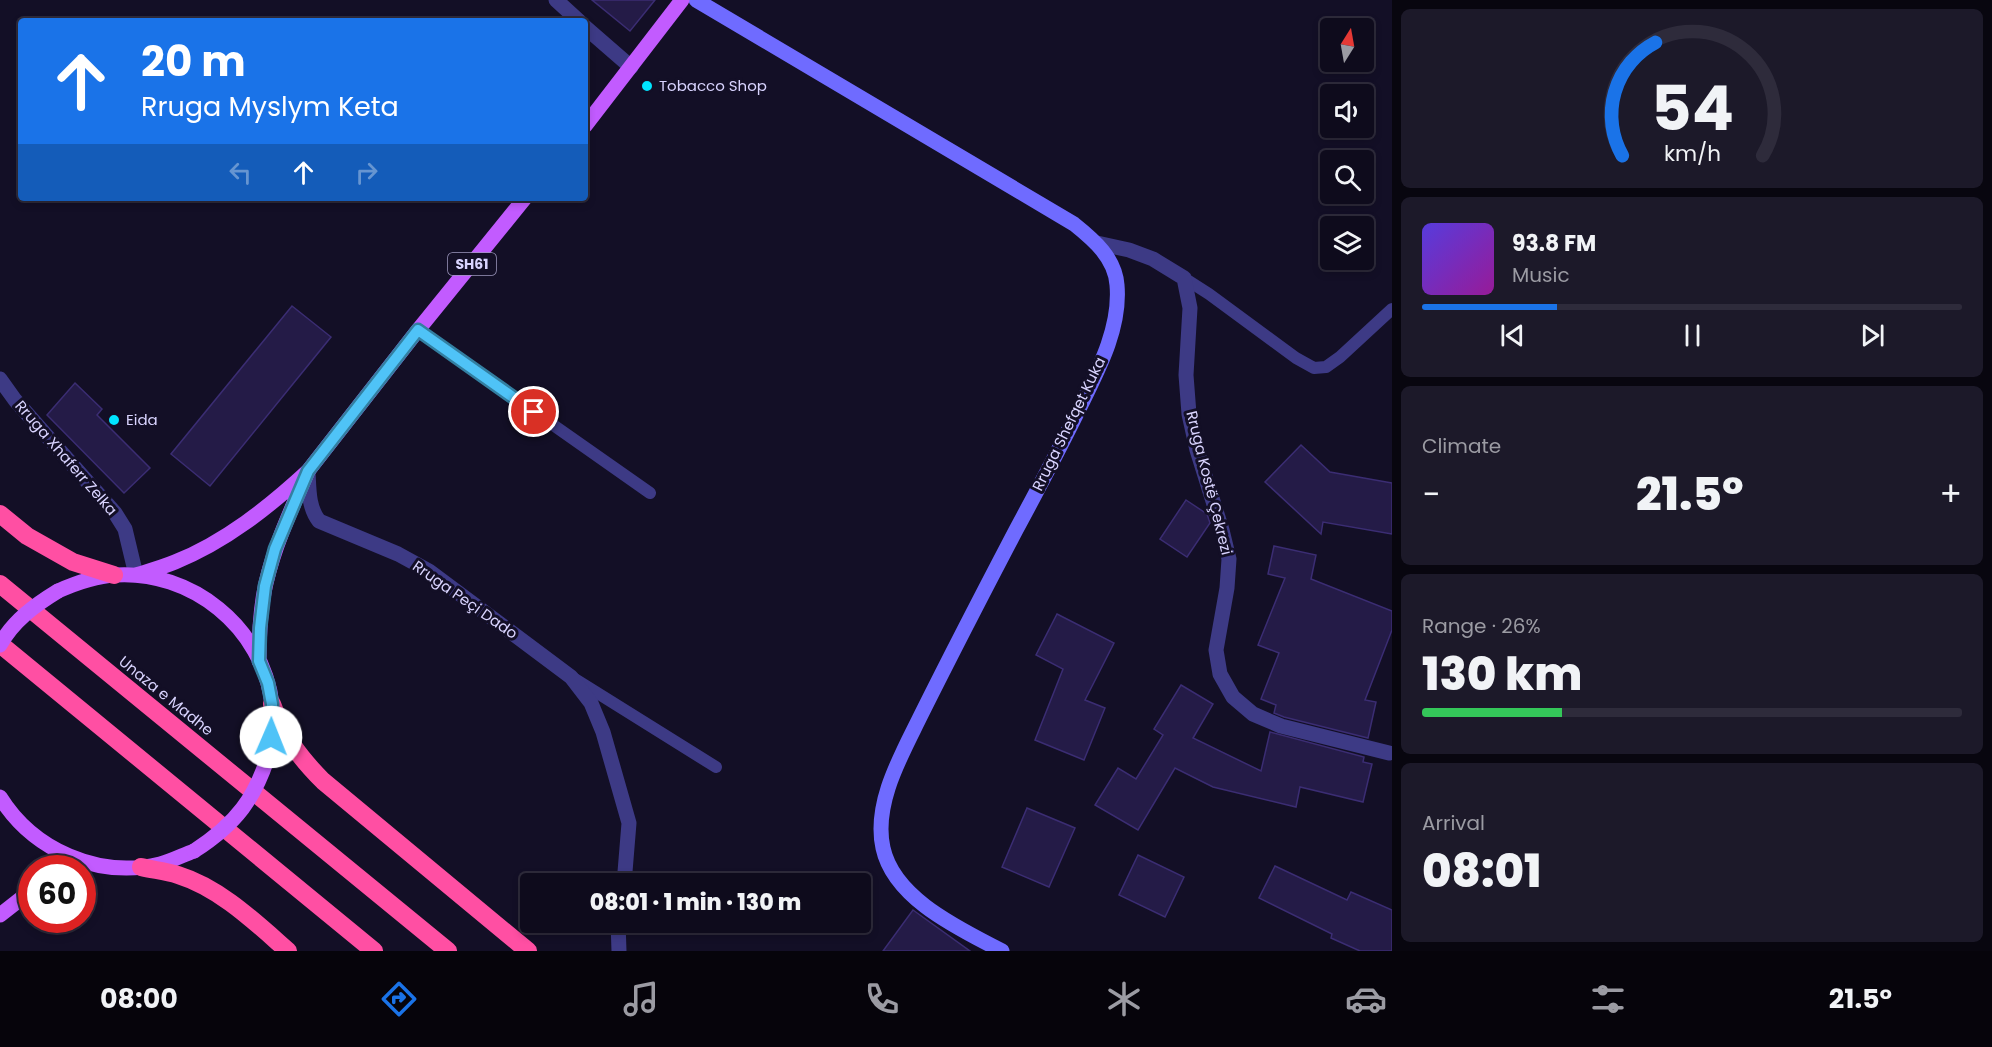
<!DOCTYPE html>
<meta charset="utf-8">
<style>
:root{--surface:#0e0b1c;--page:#1c1929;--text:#f1f3f6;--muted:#9b9ba3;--line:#2e2b3b;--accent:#1a73e8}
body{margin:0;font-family:Poppins,sans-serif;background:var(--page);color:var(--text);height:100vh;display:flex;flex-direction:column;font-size:22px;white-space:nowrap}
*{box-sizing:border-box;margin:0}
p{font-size:20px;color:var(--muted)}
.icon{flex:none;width:33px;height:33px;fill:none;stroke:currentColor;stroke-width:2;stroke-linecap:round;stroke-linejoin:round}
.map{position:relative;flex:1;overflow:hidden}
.panel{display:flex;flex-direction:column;gap:9px;padding:9px;background:#08060f;width:600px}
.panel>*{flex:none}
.banner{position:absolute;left:18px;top:18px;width:570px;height:183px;border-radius:6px;box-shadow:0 3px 9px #0003,0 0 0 2px var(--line);background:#1a73e8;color:#fff;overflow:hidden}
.needle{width:39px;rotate:11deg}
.buttons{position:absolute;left:1320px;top:18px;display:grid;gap:12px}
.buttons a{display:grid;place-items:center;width:54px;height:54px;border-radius:6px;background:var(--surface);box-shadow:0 3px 9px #0003,0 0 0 2px var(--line);font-size:30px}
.speed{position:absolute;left:18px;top:855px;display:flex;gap:12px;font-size:30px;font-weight:700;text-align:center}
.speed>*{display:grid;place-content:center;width:78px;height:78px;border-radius:50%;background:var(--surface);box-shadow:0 3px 9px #0003,0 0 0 2px var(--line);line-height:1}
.speed .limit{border:9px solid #d22;background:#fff;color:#111}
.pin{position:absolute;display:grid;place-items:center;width:51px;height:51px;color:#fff;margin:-26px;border:3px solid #fff;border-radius:50%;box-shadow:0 2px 6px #0007}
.me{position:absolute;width:66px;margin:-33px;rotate:1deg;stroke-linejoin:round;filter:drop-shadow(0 0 4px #0008)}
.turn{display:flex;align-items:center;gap:21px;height:126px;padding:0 24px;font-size:27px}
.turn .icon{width:78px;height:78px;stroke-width:2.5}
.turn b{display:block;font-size:42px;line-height:51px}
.lanes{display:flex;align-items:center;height:57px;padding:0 24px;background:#0003;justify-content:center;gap:30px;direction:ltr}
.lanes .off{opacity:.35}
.big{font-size:45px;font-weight:800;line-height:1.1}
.panel .card{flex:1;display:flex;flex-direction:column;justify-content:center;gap:9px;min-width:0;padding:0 21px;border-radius:9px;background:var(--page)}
.panel .dial{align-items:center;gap:0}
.dial svg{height:156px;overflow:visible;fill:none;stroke:var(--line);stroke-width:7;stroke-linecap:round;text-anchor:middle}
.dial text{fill:var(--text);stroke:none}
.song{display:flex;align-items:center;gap:18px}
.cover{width:72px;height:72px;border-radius:9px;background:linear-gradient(135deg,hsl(250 70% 55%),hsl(300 70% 35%))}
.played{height:6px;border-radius:3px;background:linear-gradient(90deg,var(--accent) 25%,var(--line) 25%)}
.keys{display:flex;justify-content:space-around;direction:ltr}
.heat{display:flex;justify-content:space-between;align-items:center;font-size:33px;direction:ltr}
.charge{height:9px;border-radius:4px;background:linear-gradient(90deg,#34c759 26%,var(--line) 0)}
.trip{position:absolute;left:520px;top:873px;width:351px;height:60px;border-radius:6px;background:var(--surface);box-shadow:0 3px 9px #0003,0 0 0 2px var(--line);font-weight:800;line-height:60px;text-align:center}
.tabs{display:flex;height:96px;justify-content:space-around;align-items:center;background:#06040b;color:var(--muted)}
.tabs .icon{width:42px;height:42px}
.tabs .current{color:var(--accent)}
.tabs b{font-size:27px;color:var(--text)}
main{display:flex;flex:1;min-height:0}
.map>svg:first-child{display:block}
.building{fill:#241b47;stroke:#3b2d73;stroke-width:1.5}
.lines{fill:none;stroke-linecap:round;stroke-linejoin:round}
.lane{stroke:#3d3a85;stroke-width:12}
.street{stroke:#3d3a85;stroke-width:15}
.secondary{stroke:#6f6bff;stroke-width:15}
.primary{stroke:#c25bff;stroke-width:15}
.highway{stroke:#ff4fa3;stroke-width:18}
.primary-bridge{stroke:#c25bff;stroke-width:15}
.route-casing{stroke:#337fa1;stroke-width:15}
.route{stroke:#4fc3f7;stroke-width:10}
.poi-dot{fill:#00e5ff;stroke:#130f26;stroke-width:2}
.labels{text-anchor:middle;stroke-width:6;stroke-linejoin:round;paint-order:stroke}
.shield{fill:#130f26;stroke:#9e99be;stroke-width:1.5}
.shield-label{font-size:14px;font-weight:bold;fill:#d9d4ff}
.poi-label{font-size:15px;fill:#d9d4ff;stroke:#130f26;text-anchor:start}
.street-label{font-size:15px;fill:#d9d4ff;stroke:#130f26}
</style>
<main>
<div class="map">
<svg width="1392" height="951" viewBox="0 0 1392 951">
<rect width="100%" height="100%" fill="#130f26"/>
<!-- building -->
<path class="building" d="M 592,0 L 655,0 L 630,31 Z
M 292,306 L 331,337 L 210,486 L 171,454 Z
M 75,383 L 102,409 L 97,415 L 150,468 L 124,493 L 47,415 Z
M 1301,445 L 1330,472 L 1392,483 L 1392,534 L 1323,522 L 1321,534 L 1265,482 Z
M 1186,500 L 1207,514 L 1210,523 L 1187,557 L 1160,539 Z
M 1274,546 L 1316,555 L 1311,579 L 1392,611 L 1392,630 L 1365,700 L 1376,702 L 1368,738 L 1284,717 L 1274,713 L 1276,705 L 1261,699 L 1279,653 L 1258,645 L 1285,578 L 1268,574 Z
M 1057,614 L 1114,643 L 1085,700 L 1105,708 L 1084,760 L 1035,740 L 1063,669 L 1036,655 Z
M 1181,685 L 1213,704 L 1193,738 L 1261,771 L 1270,732 L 1364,757 L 1363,762 L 1372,764 L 1363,802 L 1300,787 L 1296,807 L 1213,787 L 1175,768 L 1138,830 L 1095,805 L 1118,768 L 1136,779 L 1163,735 L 1154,729 Z
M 1027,808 L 1075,828 L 1049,887 L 1002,867 Z
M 1138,855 L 1184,877 L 1165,917 L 1119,895 Z
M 1275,866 L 1347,900 L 1351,892 L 1392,910 L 1392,951 L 1360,951 L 1331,938 L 1332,934 L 1259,898 Z
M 913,910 L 970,951 L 883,951 Z"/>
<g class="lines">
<!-- lane -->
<path class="lane" d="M 1184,278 L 1209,294 L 1296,358 L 1314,368 L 1326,367 L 1340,357 L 1392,309
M 418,330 L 650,493
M 575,679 L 716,767"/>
<!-- street -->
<path class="street" d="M 556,0 L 579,21
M 585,27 L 631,67
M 1097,243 L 1129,250 L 1153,259 L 1184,278 L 1190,308 L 1186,375 L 1189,414 L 1197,450 L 1222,530 L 1229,559 L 1227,588 L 1216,650 L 1220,674 L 1233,697 L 1253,714 L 1281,726 L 1389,753
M 0,379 L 15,400 L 115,513 L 125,529 L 136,575
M 308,471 C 309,488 308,507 319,521 L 398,554 L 429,571 L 571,677 L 591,703 L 603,732 L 629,823 L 624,884
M 618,922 L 619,951"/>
<!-- secondary -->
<path class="secondary" d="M 696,0 L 1074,224 C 1094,240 1115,258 1117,285 C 1121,330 1096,374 1077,413 C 1058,452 1037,491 1016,530 C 984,591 952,653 921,715 C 902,754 873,803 883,848 C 894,899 960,929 1002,951"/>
<!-- primary -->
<path class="primary" d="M 585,126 L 682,0
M 308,471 L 418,330 L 525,198
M 136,575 C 149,571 163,567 175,562 C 225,542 269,507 308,471 C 292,508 275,544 266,583 C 260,609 259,635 259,661
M 58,591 C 76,583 95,576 115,575 C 191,570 263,627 272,704 C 273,720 272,735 270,750
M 0,797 C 33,850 98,879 160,864 C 172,861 183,855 194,851
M 0,915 L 32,890"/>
<!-- highway -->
<path class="highway" d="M 0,514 L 27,536 L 73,562 L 114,575
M 0,584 L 448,951
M 0,644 L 374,951
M 272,704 C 283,735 299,757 323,781 L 528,951
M 141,867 C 153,870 166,871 178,875 C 220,888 255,922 288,951"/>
<!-- primary-bridge -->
<path class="primary-bridge" d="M 0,645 C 13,621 35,605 58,591
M 194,851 C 236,824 256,798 270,750"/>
</g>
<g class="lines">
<defs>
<path id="route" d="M 271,737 L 272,704 L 268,683 L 259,661 L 260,628 L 265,586 L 275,549 L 308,471 L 418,330 L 534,412"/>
</defs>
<!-- route casing -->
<use href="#route" class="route-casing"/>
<!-- route -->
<use href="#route" class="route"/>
</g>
<!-- markers -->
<g class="poi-dot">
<circle cx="647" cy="86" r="6"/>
<circle cx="114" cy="420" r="6"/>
</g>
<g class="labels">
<!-- shield labels -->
<rect class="shield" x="448" y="253" width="48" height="22" rx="4.5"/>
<g class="shield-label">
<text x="472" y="269">SH61</text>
</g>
<!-- poi labels -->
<g class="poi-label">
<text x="659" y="91">Tobacco Shop</text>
<text x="126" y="425">Eida</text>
</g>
<!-- street labels -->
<g class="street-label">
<text transform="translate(1069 424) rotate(-64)" y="5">Rruga Shefqet Kuka</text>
<text transform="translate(66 458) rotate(49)" y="5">Rruga Xhaferr Zelka</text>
<text transform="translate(1209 483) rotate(76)" y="5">Rruga Kostë Çekrezi</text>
<text transform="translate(465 600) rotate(35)" y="5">Rruga Peçi Dado</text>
<text transform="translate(166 696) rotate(39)" y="5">Unaza e Madhe</text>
</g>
</g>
</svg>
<div class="buttons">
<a><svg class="needle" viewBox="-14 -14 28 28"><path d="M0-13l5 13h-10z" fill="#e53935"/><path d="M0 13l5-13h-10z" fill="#9b9ba3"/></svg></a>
<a><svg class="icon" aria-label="sound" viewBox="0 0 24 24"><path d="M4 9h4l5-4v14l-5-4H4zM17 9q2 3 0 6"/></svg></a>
<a><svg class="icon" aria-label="search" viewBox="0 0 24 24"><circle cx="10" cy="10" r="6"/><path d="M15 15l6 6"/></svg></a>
<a><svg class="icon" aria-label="layers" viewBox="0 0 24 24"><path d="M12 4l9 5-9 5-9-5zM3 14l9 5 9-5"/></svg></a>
</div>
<div class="speed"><div class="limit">60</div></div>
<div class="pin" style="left:534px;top:412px;background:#d93025"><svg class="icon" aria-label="arrive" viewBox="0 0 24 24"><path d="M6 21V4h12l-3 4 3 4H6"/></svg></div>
<svg class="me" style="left:271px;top:737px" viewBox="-20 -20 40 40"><circle r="19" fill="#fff"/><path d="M0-13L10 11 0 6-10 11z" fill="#4fc3f7"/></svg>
<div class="trip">08:01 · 1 min · 130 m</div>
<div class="banner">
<div class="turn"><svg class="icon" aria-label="ahead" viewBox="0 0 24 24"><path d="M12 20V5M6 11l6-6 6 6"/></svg><div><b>20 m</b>Rruga Myslym Keta</div></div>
<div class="lanes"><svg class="icon off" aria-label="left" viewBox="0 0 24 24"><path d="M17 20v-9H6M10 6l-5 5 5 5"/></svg><svg class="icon" aria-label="ahead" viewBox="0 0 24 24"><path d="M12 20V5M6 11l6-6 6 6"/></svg><svg class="icon off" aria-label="right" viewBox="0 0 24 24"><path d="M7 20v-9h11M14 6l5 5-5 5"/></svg></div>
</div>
</div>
<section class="panel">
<div class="card dial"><svg viewBox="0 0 100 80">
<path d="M14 69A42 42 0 1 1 86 69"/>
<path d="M14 69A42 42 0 0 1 31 11" stroke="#1a73e8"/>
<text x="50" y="56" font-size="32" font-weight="700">54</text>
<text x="50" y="72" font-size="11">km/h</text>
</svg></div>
<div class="card">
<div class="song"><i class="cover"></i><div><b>93.8 FM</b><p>Music</p></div></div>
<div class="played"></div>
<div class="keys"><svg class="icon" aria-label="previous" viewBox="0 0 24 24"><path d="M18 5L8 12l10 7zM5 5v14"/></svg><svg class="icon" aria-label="pause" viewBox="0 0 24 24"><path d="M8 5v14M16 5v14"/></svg><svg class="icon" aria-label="next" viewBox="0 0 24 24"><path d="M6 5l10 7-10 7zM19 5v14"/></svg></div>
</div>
<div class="card"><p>Climate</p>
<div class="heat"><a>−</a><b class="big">21.5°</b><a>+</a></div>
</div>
<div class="card"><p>Range · 26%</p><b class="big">130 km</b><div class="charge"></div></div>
<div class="card"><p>Arrival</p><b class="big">08:01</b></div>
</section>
</main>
<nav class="tabs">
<b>08:00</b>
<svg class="icon current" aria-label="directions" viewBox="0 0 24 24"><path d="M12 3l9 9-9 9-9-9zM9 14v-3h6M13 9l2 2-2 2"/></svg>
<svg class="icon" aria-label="music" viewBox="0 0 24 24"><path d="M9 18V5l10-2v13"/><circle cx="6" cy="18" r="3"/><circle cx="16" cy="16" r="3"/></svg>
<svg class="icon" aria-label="phone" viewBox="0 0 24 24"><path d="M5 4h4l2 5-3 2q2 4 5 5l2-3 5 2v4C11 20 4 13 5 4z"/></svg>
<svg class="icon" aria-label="climate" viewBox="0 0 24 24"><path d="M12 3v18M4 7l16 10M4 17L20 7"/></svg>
<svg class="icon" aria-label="car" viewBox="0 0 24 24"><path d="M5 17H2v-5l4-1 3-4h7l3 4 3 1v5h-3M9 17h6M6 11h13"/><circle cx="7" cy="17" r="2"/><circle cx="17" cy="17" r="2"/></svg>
<svg class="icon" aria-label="filters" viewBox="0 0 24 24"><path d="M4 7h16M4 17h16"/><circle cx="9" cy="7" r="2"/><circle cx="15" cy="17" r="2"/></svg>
<b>21.5°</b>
</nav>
